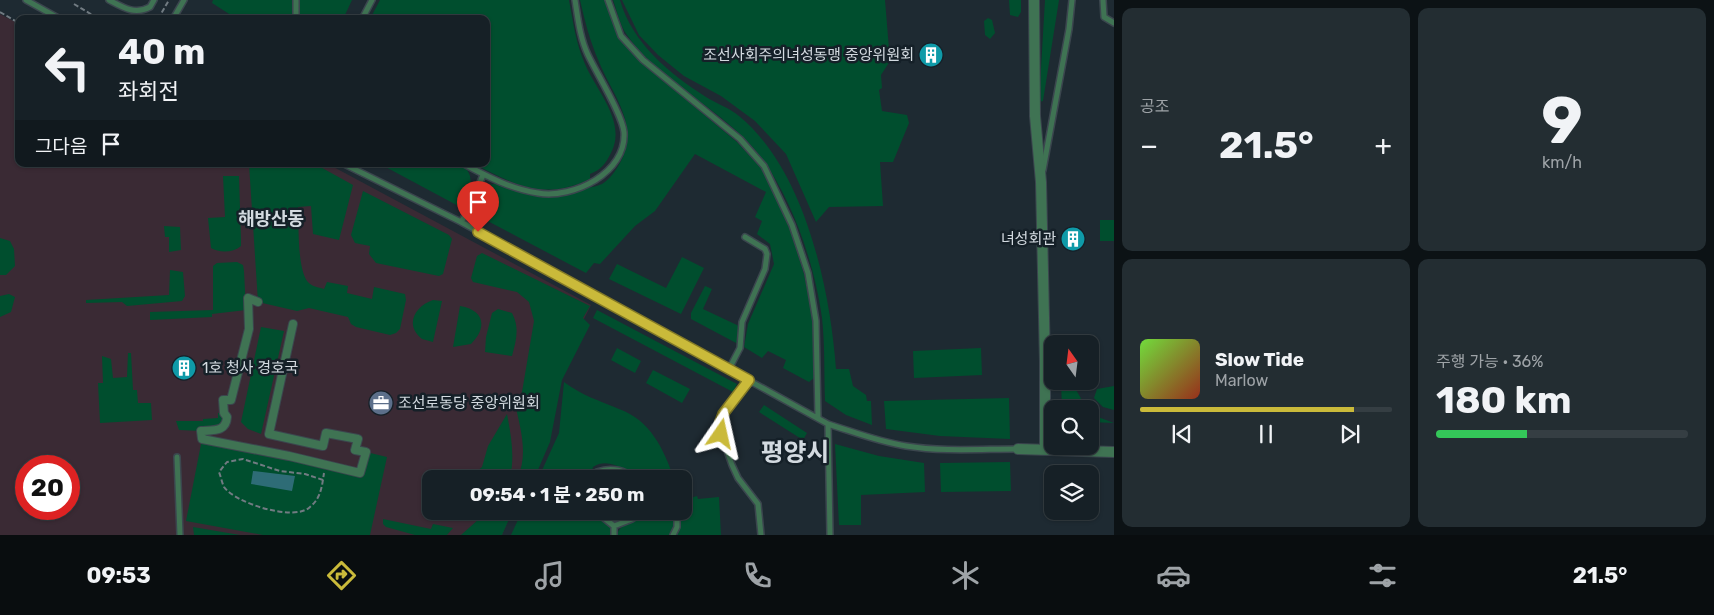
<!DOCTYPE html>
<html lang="ko">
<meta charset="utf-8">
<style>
:root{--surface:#162026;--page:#232d32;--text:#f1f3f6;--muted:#9ea3a7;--line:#353e43;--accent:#caba3a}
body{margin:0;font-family:Rubik,"Noto Sans KR",sans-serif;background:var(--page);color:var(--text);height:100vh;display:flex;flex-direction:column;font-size:19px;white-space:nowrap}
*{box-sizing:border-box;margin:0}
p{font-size:16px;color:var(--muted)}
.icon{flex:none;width:28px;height:28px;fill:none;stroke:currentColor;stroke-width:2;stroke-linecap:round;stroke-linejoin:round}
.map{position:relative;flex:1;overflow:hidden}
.details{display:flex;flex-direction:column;gap:8px;padding:8px;background:#0c1215;width:600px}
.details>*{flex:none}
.guide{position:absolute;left:15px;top:15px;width:475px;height:152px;border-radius:10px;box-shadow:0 1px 4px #0004,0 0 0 1px var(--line);background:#162026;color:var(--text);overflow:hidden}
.needle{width:32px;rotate:346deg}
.buttons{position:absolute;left:1044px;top:335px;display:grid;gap:10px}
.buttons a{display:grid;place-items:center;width:55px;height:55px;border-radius:10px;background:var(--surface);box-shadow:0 1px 4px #0004,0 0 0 1px var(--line);font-size:25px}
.speed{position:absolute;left:15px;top:455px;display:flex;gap:10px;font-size:25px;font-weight:700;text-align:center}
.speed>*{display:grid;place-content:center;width:65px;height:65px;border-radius:50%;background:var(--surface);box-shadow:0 1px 4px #0004,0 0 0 1px var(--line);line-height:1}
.speed .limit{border:8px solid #d22;background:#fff;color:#111}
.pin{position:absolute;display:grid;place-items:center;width:42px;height:42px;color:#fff;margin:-51px -21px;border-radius:50% 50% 50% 0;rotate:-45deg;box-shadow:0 0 5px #0007}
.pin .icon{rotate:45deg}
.me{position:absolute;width:55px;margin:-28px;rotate:11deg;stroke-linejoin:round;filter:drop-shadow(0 0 4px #0008)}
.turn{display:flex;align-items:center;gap:18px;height:105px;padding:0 20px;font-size:22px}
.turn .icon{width:65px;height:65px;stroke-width:2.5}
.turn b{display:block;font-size:35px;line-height:42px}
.then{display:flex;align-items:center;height:48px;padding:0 20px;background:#0003;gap:10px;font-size:19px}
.big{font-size:38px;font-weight:700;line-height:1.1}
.details .card{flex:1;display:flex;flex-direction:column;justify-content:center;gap:8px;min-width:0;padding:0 18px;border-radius:10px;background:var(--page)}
.details .dial{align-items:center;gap:0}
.dial b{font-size:65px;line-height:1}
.song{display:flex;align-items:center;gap:15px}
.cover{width:60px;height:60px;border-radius:8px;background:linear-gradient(135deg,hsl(100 70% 55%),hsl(10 70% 35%))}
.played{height:5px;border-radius:2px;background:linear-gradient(90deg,var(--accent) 85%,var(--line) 85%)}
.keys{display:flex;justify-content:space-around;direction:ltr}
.heat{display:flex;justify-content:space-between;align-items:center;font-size:28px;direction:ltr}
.charge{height:8px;border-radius:4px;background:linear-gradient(90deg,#34c759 36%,var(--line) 0)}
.details .tiles{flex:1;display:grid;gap:8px;grid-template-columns:repeat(2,1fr)}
.trip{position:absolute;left:422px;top:470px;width:270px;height:50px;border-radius:10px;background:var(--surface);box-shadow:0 1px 4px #0004,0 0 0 1px var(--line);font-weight:700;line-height:50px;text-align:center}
.tabs{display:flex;height:80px;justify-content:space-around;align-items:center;background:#090d0f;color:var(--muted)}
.tabs .icon{width:35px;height:35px}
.tabs .on{color:var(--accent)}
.tabs b{font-size:22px;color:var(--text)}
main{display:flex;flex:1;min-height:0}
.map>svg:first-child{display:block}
.commercial{fill:#3a2a34;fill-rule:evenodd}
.green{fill:#004e2e}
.water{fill:#2e6c76}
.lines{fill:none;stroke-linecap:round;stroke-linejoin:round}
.service-casing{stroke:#3b464e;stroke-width:8}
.pedestrian-casing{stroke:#3b464e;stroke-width:10}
.minor-casing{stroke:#3b464e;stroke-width:12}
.path{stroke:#717b82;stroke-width:2;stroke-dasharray:5 2.5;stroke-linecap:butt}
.service{stroke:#3f7353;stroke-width:5}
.pedestrian{stroke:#3f7353;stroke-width:8}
.minor{stroke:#3f7353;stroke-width:10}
.route-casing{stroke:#837926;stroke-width:12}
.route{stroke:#caba3a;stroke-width:9}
.labels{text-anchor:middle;stroke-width:5;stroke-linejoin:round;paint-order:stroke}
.poi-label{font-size:15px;fill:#d3dae0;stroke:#152028;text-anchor:end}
.quarter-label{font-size:18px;font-weight:bold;fill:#d3dae0;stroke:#152028}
.town-label{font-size:25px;font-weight:bold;fill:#d3dae0;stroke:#152028}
</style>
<main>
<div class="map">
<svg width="1114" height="535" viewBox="0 0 1114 535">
<rect width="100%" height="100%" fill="#1e2a32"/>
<!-- commercial -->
<path class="commercial" d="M 0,14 L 19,24 L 19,164 L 328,164 L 591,305 L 563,361 L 526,479 L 431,479 L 431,511 L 512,511 L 502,535 L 0,535 ZM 26,466 L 69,466 L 69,509 L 26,509 Z"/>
<!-- green -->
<path class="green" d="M 213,0 L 293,0 L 292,19 L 237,19 L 212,3 Z
M 299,0 L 352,0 L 345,15 L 352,19 L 299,19 L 297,13 Z
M 380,0 L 569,0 C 573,21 576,44 585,64 C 597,92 627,122 611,153 C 606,163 601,170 590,174 L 590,179 C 545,201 515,185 474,164 L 486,164 L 486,19 L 370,19 Z
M 580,0 L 605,0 L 619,39 L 642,63 L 737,142 L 763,170 L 789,226 L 804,274 L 813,320 L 814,378 L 809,382 L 783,368 L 786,360 L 768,351 L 762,358 L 744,347 L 748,324 L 774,264 L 770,244 L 757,234 L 762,221 L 755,217 L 766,192 L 695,154 L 655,211 L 635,226 L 600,264 L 594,263 L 586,273 L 480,217 C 476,205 478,184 495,184 C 502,184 509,189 517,191 C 543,197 561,196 587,188 C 592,187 598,186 602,184 C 610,179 617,169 621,161 C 640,125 612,94 599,62 C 590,41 585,22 580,0 Z
M 613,0 L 620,0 C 632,43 670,74 706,97 C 717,104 730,108 739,116 C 805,170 830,288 836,369 L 849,369 L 853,386 L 866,395 L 867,401 L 871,401 L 872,425 L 846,415 L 825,401 C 824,373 825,345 822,318 C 814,259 786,178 743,137 C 707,102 655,76 627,35 C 620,26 617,11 613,0 Z
M 622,0 L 885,0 L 890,61 L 881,75 L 882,88 L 879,90 L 882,111 L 907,115 L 909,123 L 893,162 L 880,162 L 883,206 L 829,207 L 816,222 L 786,154 L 755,121 L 721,96 L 684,76 L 658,55 L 639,35 Z
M 1009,0 L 1021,0 L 1021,12 L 1018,17 L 1010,15 Z
M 1045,0 L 1059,0 L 1043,101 L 1039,102 Z
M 988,18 L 992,20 L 995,33 L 990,39 L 985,35 L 984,21 Z
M 249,164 L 315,164 L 353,185 L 339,240 L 313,234 L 311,206 L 298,207 C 299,225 297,266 307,281 C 312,287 318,287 324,289 L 327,282 L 348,286 L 347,293 L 372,299 L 374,287 L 405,294 L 406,300 L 400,329 L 396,333 L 390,335 L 356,327 L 351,324 L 348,317 L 309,308 L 297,311 L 258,302 Z
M 380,164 L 460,164 C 478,174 469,193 464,209 Z
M 223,176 L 239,176 L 241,240 L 241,246 C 233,253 219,253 211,248 L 208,218 L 225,217 Z
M 363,191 L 449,235 L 452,239 L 443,274 L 439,276 L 376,263 L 369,254 L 370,246 L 355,243 L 351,235 Z
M 1100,220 L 1114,220 L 1114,241 L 1100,241 Z
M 164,226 L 180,227 L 181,250 L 169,252 L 169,237 L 165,237 Z
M 0,238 L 10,241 L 14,249 L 15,266 L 6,275 L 0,275 Z
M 482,253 L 590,306 L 583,318 L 590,325 L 562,380 L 550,442 L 534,479 L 517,479 C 529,454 520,428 515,403 L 522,392 L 534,321 L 529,302 L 517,292 L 473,282 L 471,278 L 477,256 Z
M 682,257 L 704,268 L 681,314 L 609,279 L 617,264 L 666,288 Z
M 237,262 L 243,265 L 244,271 L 246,310 L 212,314 L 212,317 L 150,320 L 150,312 L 213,310 L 213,266 L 217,263 Z
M 170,270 L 183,272 L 185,296 L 182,301 L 127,306 L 122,302 L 86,303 L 86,300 L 169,295 Z
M 705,286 L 712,289 L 703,309 L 739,326 L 738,344 L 691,319 L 691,313 Z
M 9,294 L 15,297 L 11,312 L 0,317 L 0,296 Z
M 433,300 L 442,301 L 433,342 L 422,339 C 404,325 415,306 433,300 Z
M 460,306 C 484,310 488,327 471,344 L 453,347 Z
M 498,309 L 512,313 C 520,328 516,341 512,356 L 485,352 L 486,337 L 492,313 Z
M 597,310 L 737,384 L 733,392 L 593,318 Z
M 261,327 L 284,331 L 261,434 L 248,429 L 241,422 Z
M 617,348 L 641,361 L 635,373 L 611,360 Z
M 981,348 L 982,375 L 914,378 L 913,351 Z
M 128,353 L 131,353 L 133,390 L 137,390 L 138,403 L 151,403 L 152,420 L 100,423 L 98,383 L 103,383 L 102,356 L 111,359 L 113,378 L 127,377 Z
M 653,370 L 690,389 L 682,403 L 646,383 Z
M 1061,381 L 1071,381 L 1087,409 L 1062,409 Z
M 564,382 C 581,395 600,401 619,409 C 650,420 664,449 674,479 C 665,479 650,481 642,478 C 627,473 610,456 593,467 L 590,479 L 538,479 L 559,433 Z
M 1114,386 L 1114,410 L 1103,407 L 1094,398 L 1097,389 Z
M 1009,398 L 1010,439 L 940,436 L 886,429 L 884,401 Z
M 764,405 L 807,433 L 803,440 L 759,412 Z
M 218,413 L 224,413 L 224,428 L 201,431 L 179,430 L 176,421 L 203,421 L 203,419 L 218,418 Z
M 1090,413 L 1090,414 L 1114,423 L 1090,422 Z
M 507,414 C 511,435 515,456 510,478 L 476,477 L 475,473 L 482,467 L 488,446 Z
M 202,439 L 360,473 L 366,452 L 387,457 L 370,535 L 263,535 L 186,521 Z
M 835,444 L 879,456 L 924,463 L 925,492 L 861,495 L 861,525 L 839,525 Z
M 1010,462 L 1011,491 L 941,492 L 940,463 Z
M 614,472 L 634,479 L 599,479 L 601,473 Z
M 697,496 L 698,499 L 719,497 L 721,535 L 674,535 L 681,524 L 678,514 L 675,511 L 684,511 L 684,500 Z
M 488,511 L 498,511 L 510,517 L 502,535 L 461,535 Z
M 522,511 L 590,511 C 592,513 594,515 596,517 C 604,524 612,522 611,535 L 511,535 Z
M 601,511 L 640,511 L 630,518 L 615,521 Z
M 649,511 L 667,511 L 676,520 L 676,524 L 670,535 L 617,535 C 619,524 639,518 649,511 Z
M 383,519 L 431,529 L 433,524 L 453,528 L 447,535 L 415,535 L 386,527 L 383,524 Z
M 193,527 L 240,535 L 194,535 Z"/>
<!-- water -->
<path class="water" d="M 253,471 L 295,476 L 292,491 L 251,484 Z"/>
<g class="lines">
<defs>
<path id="service" d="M 26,0 L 60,19
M 109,0 C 124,8 135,15 150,7 L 154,0
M 608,0 L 621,36 L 643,60 L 740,139 L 764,166 L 792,225 L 808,273 L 816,321 L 818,418
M 1103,0 L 1104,17 L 1114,23
M 173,19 L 184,0
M 296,19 L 296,0
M 362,19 L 372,0
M 344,164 L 461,222 L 828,424 C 854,432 879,442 906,446 C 943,452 981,449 1018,449
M 464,164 C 488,177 511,189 538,193 C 573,199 627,173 624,132 C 622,114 597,74 588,55 C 580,38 578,19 575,0
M 1043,170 L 1069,29 L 1072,0
M 461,222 L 468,211 L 483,175
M 729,369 L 740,348 L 742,322 L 765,269 L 767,254 L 765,249 L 745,237
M 749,379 L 720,422 L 721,434 L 732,465 L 738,478 L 758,504 L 761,535
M 828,424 L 830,535
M 177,457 L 180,535
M 594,479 L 597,472 C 613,466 624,471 638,479
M 595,511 L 614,526 L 614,535
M 670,511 L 677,518 L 677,527 L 673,535
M 614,526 L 632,519 L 644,511"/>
<path id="pedestrian" d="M 258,302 L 248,298 L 249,329 L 231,400 L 223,400 L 224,413 L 227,417 C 226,432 214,430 201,431 L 202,439 L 289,456 L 360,473 L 366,452 L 355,450 L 358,439 L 326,433 L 323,446 L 269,434 L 293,324"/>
<path id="minor" d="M 1034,0 L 1035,116 L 1041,182 L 1045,362 L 1045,450
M 1018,449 L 1114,452"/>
</defs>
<!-- service casing -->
<use href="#service" class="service-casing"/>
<!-- pedestrian casing -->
<use href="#pedestrian" class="pedestrian-casing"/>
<!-- minor casing -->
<use href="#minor" class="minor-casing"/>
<!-- path -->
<path class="path" d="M 74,4 L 99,19
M 0,12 L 19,23
M 158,19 L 169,0
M 323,480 L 305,474 L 280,471 L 243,459 L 227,462 L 219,472 C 221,477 222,483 224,487 C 235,503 294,522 310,507 C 321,498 322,486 324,473"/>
<!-- service -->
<use href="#service" class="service"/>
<!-- pedestrian -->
<use href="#pedestrian" class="pedestrian"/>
<!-- minor -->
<use href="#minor" class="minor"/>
</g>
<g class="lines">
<defs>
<path id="route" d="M 478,232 L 749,380 L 723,414 L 720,422 L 721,434"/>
</defs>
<!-- route casing -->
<use href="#route" class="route-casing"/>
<!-- route -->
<use href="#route" class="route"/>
</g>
<!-- icons -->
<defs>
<symbol id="building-disc" viewBox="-11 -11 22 22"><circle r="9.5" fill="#0f9aa8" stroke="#152028"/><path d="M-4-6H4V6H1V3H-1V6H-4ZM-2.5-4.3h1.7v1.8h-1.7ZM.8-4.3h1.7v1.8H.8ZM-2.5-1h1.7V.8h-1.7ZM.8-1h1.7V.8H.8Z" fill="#fff"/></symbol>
<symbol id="office-disc" viewBox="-11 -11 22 22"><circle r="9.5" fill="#5c6f8a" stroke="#152028"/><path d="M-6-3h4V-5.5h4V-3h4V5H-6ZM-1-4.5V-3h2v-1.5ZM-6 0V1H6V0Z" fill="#fff"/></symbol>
</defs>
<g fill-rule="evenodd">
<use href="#building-disc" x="917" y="41" width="28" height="28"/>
<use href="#building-disc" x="1059" y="225" width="28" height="28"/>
<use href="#building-disc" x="170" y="354" width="28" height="28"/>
<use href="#office-disc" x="367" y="389" width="28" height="28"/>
</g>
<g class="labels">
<!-- poi labels -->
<g class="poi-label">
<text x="914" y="60">조선사회주의녀성동맹 중앙위원회</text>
<text x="1056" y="244">녀성회관</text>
<text x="202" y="373" text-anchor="start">1호 청사 경호국</text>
<text x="398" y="408" text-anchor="start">조선로동당 중앙위원회</text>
</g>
<!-- quarter labels -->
<g class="quarter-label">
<text x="271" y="225">해방산동</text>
</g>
<!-- town labels -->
<g class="town-label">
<text x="795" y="461">평양시</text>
</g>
</g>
</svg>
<div class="buttons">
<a><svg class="needle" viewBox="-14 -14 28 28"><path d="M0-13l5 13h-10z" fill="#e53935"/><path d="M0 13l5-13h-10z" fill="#9ea3a7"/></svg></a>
<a><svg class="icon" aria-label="search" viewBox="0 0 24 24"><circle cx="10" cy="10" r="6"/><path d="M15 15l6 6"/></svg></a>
<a><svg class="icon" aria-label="layers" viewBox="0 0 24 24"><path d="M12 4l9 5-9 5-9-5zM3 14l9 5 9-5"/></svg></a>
</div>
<div class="speed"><div class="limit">20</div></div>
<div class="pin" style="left:478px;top:232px;background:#d93025"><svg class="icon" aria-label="arrive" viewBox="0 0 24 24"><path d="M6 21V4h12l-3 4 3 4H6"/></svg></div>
<svg class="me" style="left:721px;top:434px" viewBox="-20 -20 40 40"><path d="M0-17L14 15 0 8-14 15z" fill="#caba3a" stroke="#fff" stroke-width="4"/></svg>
<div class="trip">09:54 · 1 분 · 250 m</div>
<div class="guide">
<div class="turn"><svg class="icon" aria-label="left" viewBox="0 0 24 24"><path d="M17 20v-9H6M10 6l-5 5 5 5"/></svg><div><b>40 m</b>좌회전</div></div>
<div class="then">그다음<svg class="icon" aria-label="arrive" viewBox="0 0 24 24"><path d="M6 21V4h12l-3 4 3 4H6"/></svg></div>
</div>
</div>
<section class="details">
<div class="tiles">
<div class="card"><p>공조</p>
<div class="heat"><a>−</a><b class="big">21.5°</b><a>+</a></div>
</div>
<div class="card dial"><b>9</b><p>km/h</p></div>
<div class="card">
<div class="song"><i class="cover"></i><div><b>Slow Tide</b><p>Marlow</p></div></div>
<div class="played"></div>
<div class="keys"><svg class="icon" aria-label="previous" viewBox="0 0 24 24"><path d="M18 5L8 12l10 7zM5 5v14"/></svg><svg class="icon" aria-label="pause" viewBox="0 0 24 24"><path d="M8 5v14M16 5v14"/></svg><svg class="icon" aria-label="next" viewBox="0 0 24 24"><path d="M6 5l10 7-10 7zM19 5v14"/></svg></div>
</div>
<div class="card"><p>주행 가능 · 36%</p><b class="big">180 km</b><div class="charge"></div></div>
</div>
</section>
</main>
<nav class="tabs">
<b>09:53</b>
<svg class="icon on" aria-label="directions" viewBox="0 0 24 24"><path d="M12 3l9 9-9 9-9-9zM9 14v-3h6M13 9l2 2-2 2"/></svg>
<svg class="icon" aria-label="music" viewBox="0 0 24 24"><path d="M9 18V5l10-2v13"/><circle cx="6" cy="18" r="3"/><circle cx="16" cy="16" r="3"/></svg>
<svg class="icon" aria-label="phone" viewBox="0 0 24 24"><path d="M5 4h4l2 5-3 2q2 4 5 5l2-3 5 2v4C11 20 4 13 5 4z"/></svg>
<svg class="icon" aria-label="climate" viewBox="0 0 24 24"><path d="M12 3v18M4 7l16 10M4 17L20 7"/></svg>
<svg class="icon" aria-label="car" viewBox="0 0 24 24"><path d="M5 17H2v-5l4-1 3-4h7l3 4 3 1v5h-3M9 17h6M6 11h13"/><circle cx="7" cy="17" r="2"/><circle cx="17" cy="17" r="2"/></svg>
<svg class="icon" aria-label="filters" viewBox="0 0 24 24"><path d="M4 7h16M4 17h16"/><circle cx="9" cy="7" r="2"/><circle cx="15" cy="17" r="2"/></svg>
<b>21.5°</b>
</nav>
